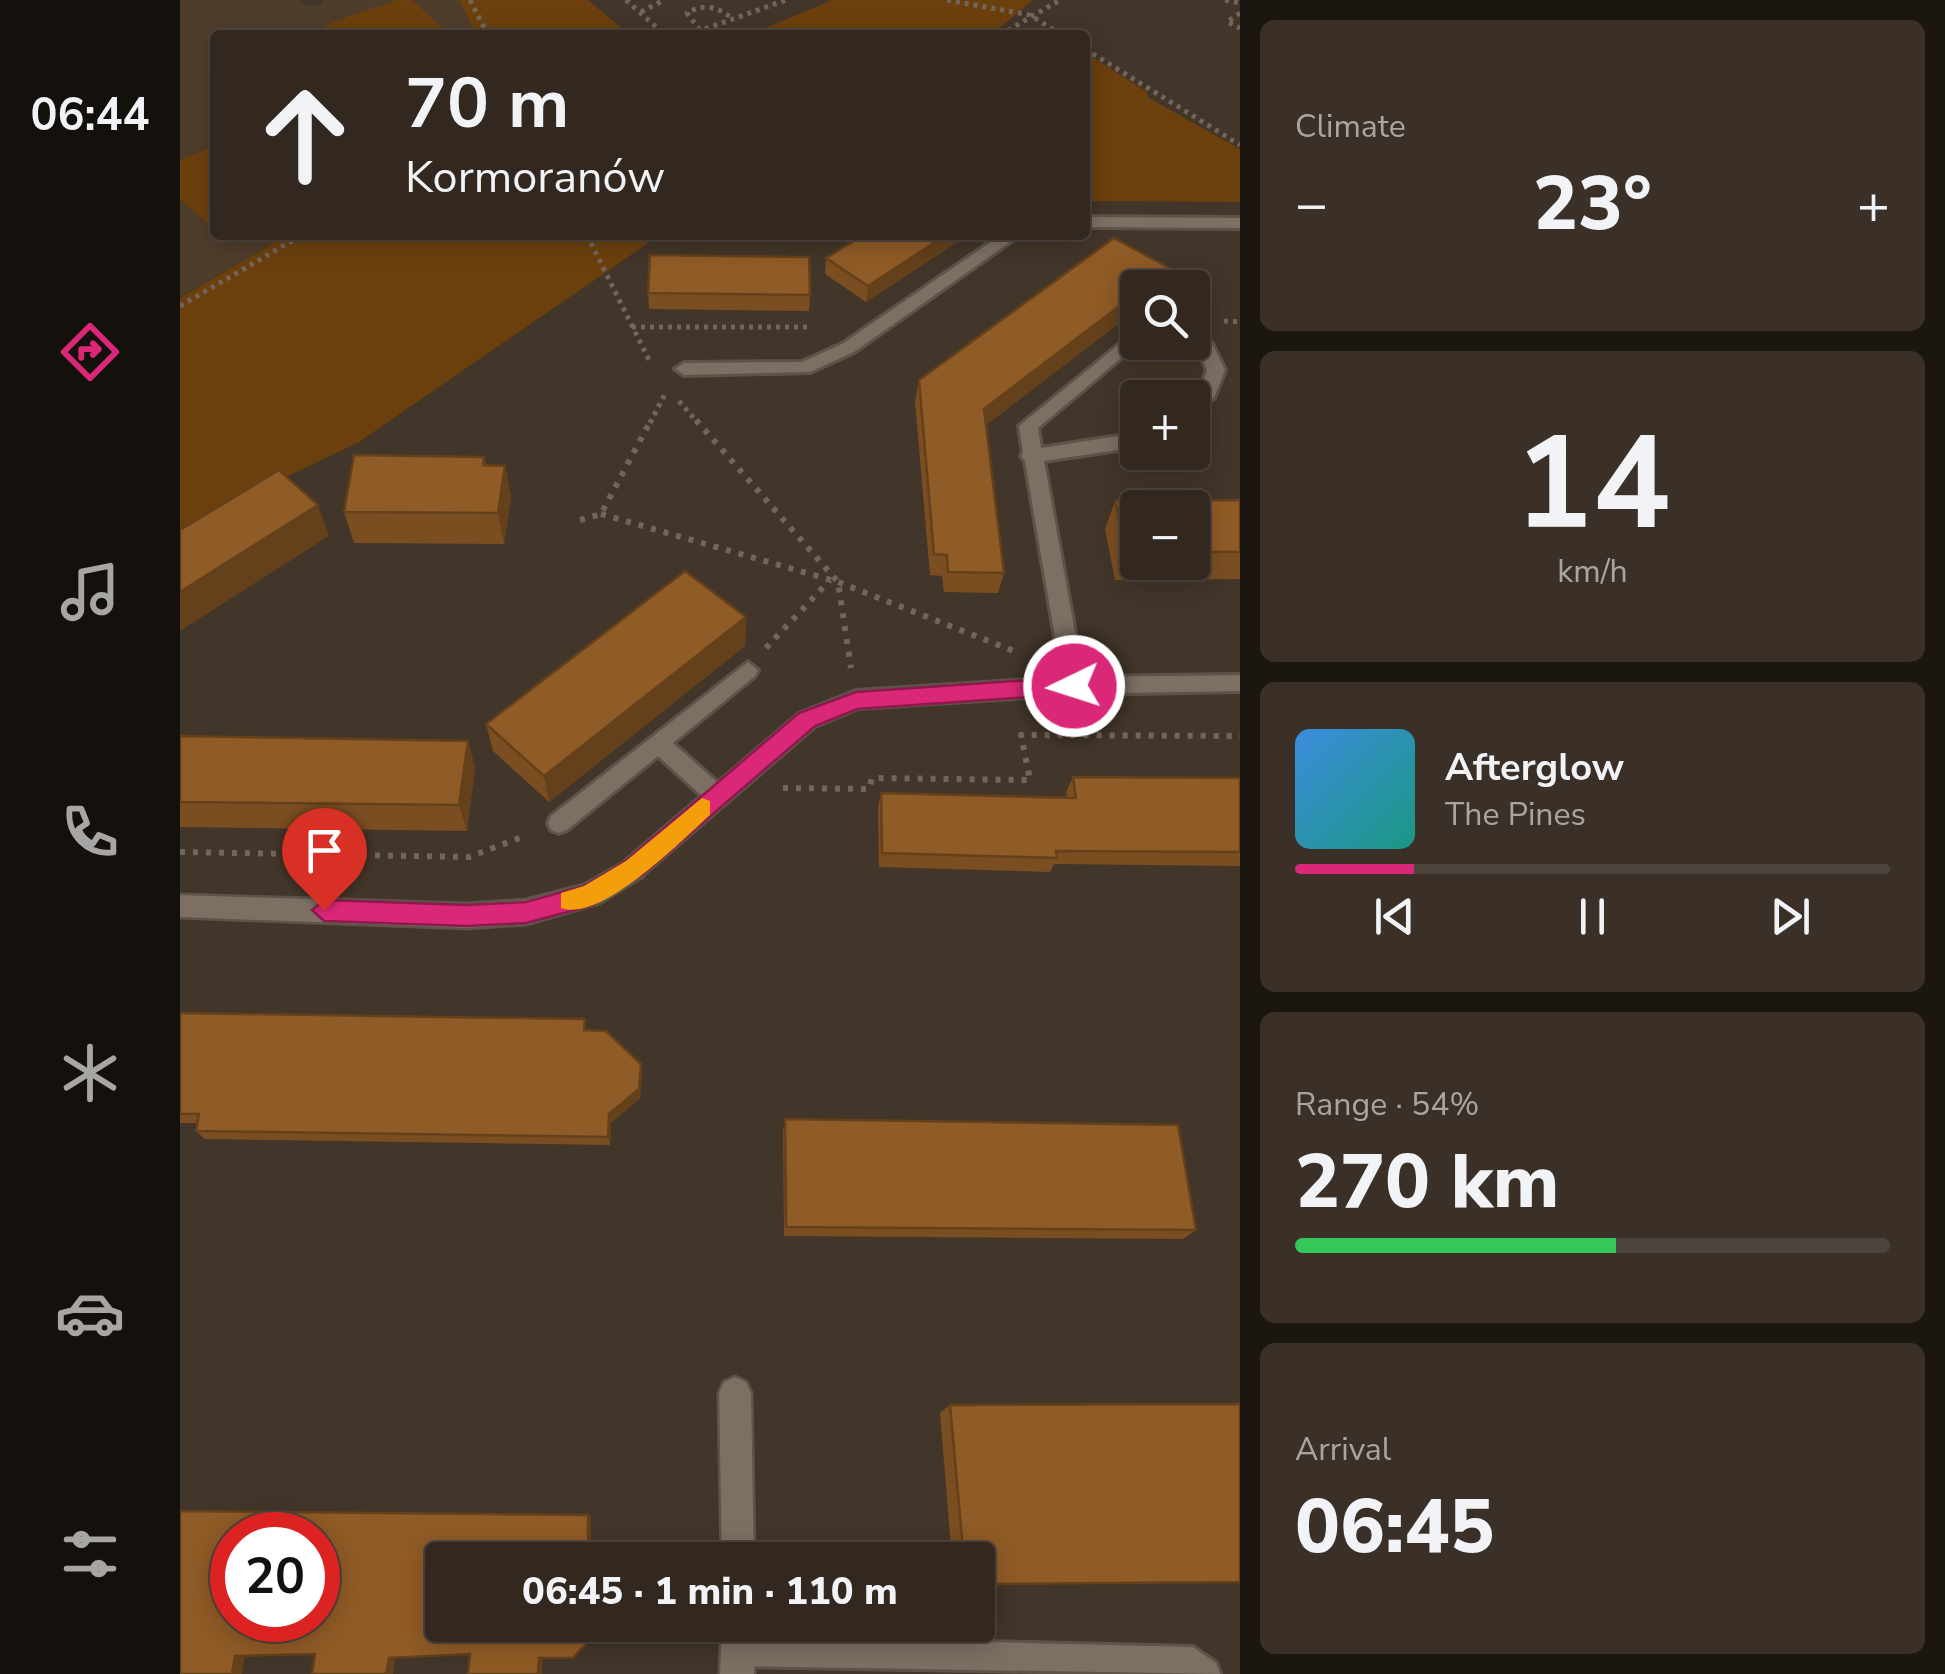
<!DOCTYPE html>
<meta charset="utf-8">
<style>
:root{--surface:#32281f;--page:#3a3028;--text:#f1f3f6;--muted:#a8a6a4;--line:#4d443d;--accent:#db2777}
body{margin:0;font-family:"Nunito Sans",sans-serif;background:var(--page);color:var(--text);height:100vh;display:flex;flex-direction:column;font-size:38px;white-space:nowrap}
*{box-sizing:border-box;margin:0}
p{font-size:32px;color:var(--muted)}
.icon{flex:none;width:55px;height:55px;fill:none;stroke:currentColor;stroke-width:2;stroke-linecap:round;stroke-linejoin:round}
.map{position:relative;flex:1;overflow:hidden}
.panel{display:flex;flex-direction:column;gap:20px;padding:20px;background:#1c1611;width:705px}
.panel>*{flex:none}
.hud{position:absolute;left:30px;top:30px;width:880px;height:210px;border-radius:10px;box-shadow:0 5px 25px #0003,0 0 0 2px var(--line);background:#32281f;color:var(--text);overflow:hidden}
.tools{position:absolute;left:940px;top:270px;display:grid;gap:20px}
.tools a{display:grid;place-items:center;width:90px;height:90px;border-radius:10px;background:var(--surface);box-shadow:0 5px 25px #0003,0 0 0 2px var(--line);font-size:50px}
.speed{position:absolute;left:30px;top:1512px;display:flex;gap:20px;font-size:50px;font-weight:700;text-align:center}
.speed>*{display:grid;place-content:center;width:130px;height:130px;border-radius:50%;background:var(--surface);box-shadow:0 5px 25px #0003,0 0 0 2px var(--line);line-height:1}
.speed .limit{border:15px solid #d22;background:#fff;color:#111}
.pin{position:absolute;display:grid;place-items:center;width:85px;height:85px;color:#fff;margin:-102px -42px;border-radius:50% 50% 50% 0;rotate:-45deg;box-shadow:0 0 10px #0007}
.pin .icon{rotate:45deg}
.me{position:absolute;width:110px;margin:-55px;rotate:266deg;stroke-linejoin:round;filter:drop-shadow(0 0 8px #0008)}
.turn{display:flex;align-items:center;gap:35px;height:210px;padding:0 30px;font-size:45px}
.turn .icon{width:130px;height:130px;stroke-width:2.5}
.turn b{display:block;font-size:70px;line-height:85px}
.big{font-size:75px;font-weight:800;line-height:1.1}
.panel .widget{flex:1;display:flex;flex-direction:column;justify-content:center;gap:15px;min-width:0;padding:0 35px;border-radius:15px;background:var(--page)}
.panel .dial{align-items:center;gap:0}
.dial b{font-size:130px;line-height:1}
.song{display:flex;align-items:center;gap:30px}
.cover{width:120px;height:120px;border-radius:15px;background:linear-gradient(135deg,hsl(210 70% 55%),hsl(170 70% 35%))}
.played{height:10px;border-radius:5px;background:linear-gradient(90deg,var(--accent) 20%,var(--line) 20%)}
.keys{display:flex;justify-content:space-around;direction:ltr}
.heat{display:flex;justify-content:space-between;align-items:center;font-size:55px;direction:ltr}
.charge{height:15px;border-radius:8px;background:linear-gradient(90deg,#34c759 54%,var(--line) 0)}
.trip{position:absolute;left:245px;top:1542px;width:570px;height:100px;border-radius:10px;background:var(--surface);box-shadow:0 5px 25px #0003,0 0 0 2px var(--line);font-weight:800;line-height:100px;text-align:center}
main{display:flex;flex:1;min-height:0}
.dock{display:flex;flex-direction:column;width:180px;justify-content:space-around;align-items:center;background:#14100c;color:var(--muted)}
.dock .icon{width:70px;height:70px}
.dock .current{color:var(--accent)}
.dock b{font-size:45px;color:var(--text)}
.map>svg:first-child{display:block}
.built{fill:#4f3d2c}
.green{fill:#6c400d}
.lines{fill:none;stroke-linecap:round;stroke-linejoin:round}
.lane-casing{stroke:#5e534a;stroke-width:6}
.street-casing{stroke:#5e534a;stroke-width:5}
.path-far1{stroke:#72665c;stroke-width:5;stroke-dasharray:4 5;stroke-linecap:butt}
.path{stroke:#72665c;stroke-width:6;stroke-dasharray:5 8;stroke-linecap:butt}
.lane{fill:#7d6f62;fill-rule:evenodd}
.street{fill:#7d6f62;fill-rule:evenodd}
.wall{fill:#7b4e21;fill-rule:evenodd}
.shaded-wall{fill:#64401b}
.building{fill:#8f5b26;stroke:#64401b;stroke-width:2.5;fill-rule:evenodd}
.route{fill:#db2777;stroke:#8e194d;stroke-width:2.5}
.slow{fill:#f59e0b}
</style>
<main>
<nav class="dock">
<b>06:44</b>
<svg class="icon current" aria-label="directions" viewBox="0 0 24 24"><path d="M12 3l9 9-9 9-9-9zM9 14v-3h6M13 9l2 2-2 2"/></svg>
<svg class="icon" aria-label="music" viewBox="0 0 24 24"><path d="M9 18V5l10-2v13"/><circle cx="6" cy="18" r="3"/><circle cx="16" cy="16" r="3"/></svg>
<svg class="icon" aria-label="phone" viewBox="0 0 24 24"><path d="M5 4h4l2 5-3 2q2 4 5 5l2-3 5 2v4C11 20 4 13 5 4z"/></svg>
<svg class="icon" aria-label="climate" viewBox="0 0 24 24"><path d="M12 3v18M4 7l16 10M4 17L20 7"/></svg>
<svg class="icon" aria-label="car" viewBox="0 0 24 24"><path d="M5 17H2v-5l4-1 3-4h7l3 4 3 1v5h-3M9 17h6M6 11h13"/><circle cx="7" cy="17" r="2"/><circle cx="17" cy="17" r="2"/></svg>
<svg class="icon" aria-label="filters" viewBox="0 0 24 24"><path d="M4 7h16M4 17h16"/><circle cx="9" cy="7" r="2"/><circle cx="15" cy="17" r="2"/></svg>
</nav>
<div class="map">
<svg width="1060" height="1674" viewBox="0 0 1060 1674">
<rect width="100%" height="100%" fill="#423529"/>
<!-- built -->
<path class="built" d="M 0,0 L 119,0 L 126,6 L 140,6 L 144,0 L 279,0 L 296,35 L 35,35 L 35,235 L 107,235 L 0,297 Z"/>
<!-- green -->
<path class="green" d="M 217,0 L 232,0 L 270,35 L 155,35 L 145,25 Z
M 279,0 L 408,0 L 450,35 L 296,35 Z
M 652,0 L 853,0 L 811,35 L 569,35 Z
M 905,53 L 966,91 L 969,98 L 1060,149 L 1060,202 L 905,201 Z
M 35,145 L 35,230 L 0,199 L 0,161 Z
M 107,235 L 509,235 L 477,237 L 179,442 L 0,528 L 0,298 Z"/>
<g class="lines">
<defs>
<path id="lane" d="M 905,217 L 1060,218 L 1060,228 L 905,227 Z
M 821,235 L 840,235 L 674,352 L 630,372 L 504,375 L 495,369 L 504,363 L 622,362 L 662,344 Z
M 958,329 L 960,342 L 858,428 L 861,448 L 958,433 L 958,447 L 864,461 L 903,677 L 1060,675 L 1060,691 L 894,694 L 678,708 L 635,726 L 462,875 L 454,878 L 446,875 L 443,868 L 446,861 L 522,796 L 478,756 L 387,830 L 379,833 L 371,830 L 368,823 L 371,816 L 568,662 L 578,670 L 575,676 L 493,743 L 538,783 L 619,714 L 676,691 L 882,678 L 845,461 L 841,456 L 843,452 L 839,426 Z
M 1012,334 L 1032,343 L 1045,370 L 1034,398 L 1012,412 L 1011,398 L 1020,391 L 1027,370 L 1019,351 L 1005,342 L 1012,342 Z
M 559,1636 L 1013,1647 L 1036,1663 L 1040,1674 L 559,1666 L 548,1662 L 544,1651 L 548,1640 Z"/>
<path id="street" d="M 454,857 L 463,860 L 467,868 L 463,876 L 419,903 L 346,924 L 287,928 L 0,917 L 0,895 L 287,904 L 346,900 L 404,885 Z
M 555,1377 L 566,1382 L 571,1393 L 574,1560 L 542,1560 L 539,1393 L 544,1382 Z
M 542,1625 L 576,1625 L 574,1674 L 540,1674 Z"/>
</defs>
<!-- lane casing -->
<use href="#lane" class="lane-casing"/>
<!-- street casing -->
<use href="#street" class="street-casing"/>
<!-- path-far1 -->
<path class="path-far1" d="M 290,0 L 308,35
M 446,0 L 485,35
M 767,0 L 850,15 L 882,35
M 1045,0 L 1060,3
M 461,12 L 484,0
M 1060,13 L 1047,22 L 1060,28
M 520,30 L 507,13 C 524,3 537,7 552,18
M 508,35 L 606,0
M 820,35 L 880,0
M 905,49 L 1060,145
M 407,235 L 471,364
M 0,306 L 122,235
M 1044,321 L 1060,322
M 452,327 L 630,327
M 499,401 L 518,423
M 470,423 L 485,394"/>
<!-- path -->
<path class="path" d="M 516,420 L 658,582 L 671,668
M 421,514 L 658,582 L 839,653
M 400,520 L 421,514 L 471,420
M 586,648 L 650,580
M 603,788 L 689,789 L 692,778 L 850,780 L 841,735 L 1060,736
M 0,852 L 289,857 L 345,836"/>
<!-- lane -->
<use href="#lane" class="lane"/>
<!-- street -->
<use href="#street" class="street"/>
</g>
<!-- wall -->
<path class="wall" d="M 788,235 L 686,302 L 645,274 L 646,258 Z
M 468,293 L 630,295 L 629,311 L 469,309 Z
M 958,309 L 806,425 L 824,573 L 818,593 L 764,592 L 762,576 L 750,575 L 735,402 L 739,380 Z
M 304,457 L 306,465 L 325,466 L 331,497 L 324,544 L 174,543 L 164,512 Z
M 1060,500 L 1060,579 L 935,580 L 925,529 L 935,501 ZM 958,508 L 1012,508 L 1012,562 L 958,562 Z
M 566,617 L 565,646 L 369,802 L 313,751 L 306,724 Z
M 0,736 L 288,741 L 295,768 L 287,831 L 0,827 Z
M 893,777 L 1060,778 L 1060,866 L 874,864 L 870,872 L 699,867 L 698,807 L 701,793 L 887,798 L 886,792 Z
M 0,1013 L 407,1030 L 461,1064 L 462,1073 L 460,1098 L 431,1123 L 430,1145 L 25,1139 L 16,1131 L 18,1123 L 0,1123 Z
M 605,1119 L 1016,1230 L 1003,1239 L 604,1236 L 603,1131 Z
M 770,1405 L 798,1560 L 772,1560 L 760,1413 Z"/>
<!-- shaded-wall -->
<path class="shaded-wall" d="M 766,235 L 788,235 L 686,302 L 688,286 Z
M 989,268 L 982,288 L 964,288 Z
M 958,292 L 958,309 L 799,430 L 804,409 Z
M 325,466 L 331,497 L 324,544 L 318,513 Z
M 138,505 L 149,536 L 0,631 L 0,592 Z
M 566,617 L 565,646 L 369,802 L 364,776 Z
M 288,741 L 295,768 L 287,831 L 279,805 Z
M 461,1064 L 462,1073 L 460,1098 L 431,1123 L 430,1145 L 428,1137 L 429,1114 Z
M 408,1515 L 411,1516 L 411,1543 L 424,1560 L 423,1560 L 408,1542 Z
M 65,1654 L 62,1674 L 52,1674 L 55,1656 Z
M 216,1656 L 213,1674 L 206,1674 L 209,1658 Z
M 363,1657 L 362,1674 L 358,1674 L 359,1658 Z"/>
<!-- building -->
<path class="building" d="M 684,235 L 766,235 L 688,286 L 646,258 Z
M 934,238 L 989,268 L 964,288 L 958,288 L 958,292 L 804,409 L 824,573 L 768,572 L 767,555 L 754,554 L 739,380 Z
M 470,255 L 629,257 L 630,295 L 468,293 Z
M 174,455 L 304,457 L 303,465 L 325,466 L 318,513 L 164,512 Z
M 99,470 L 138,505 L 0,592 L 0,530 Z
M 1060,500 L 1060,552 L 1012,552 L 1012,508 L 958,508 L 958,553 L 946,553 L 935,501 Z
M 505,571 L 566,617 L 364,776 L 306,724 Z
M 0,736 L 288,741 L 279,805 L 0,802 Z
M 893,777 L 1060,778 L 1060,852 L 876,851 L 877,858 L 702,853 L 701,793 L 896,798 Z
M 0,1013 L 405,1019 L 404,1030 L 426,1031 L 461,1064 L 459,1089 L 429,1114 L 428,1137 L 16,1131 L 19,1114 L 0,1114 Z
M 605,1119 L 998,1125 L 1016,1230 L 606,1227 Z
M 1060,1404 L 1060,1582 L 798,1584 L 798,1560 L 784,1560 L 770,1405 Z
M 0,1511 L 408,1515 L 408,1542 L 423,1560 L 262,1560 L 262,1625 L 423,1625 L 393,1658 L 359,1658 L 358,1674 L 288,1674 L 290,1654 L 209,1658 L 206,1674 L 132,1674 L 135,1654 L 55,1656 L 52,1674 L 0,1674 ZM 52,1535 L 138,1535 L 138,1620 L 52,1620 Z"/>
<!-- route -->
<path class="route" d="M 894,677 L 905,686 L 894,694 L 677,709 L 635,726 L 462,875 L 410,906 L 346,923 L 287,926 L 144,921 L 132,910 L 144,900 L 287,905 L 346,902 L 404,886 L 446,861 L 619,713 L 676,692 Z"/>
<!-- slow -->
<path class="slow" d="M 522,798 L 530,801 L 530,815 C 502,840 421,923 381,908 L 381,893 L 404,886 L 446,861 Z"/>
</svg>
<div class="tools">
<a><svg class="icon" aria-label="search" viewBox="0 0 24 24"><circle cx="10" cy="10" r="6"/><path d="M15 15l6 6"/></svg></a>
<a>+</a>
<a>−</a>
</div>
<div class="speed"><div class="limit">20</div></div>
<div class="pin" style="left:144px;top:910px;background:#d93025"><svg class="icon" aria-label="arrive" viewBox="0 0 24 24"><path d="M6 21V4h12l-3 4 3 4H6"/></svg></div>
<svg class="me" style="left:894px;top:686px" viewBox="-20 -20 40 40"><circle r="17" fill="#db2777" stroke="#fff" stroke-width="3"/><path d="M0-11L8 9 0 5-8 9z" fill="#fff"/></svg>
<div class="trip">06:45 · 1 min · 110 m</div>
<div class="hud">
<div class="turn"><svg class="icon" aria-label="ahead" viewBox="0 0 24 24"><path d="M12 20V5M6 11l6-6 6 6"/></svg><div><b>70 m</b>Kormoranów</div></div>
</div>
</div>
<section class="panel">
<div class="widget"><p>Climate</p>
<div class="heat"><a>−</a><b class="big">23°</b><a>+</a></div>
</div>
<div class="widget dial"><b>14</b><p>km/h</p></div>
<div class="widget">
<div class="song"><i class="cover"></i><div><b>Afterglow</b><p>The Pines</p></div></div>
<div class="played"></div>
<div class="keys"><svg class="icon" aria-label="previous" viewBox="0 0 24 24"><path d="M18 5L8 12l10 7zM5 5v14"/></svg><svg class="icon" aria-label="pause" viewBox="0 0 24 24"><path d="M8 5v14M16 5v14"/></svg><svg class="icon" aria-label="next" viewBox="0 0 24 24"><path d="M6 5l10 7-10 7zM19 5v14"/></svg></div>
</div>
<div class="widget"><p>Range · 54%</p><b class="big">270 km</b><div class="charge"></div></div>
<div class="widget"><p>Arrival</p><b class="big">06:45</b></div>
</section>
</main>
